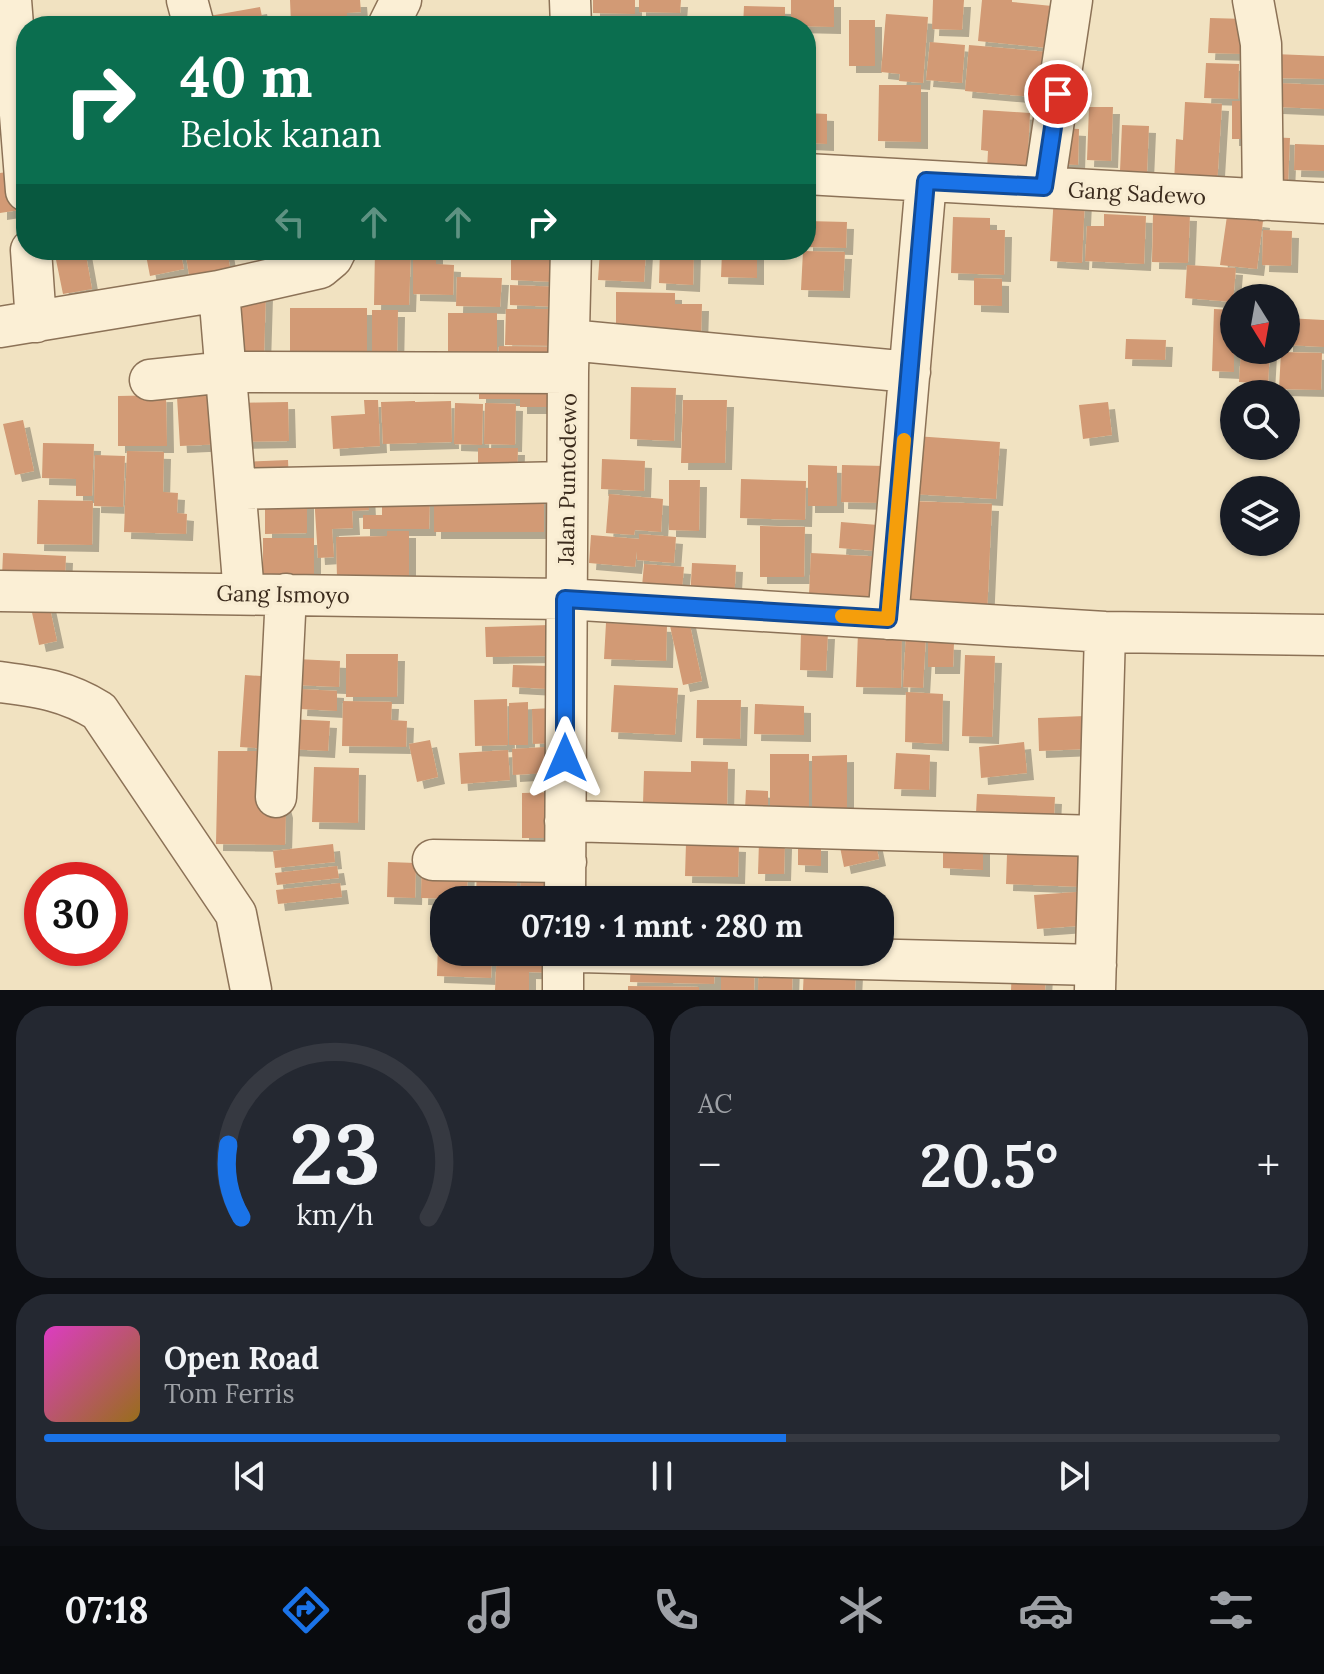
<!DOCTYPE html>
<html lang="id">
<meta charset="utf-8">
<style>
:root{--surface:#171b24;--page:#242831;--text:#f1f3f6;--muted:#9ea1a6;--line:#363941;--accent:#1a73e8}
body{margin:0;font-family:Lora,serif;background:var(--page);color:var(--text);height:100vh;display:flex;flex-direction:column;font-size:30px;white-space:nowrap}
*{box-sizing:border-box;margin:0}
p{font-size:26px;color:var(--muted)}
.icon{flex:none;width:44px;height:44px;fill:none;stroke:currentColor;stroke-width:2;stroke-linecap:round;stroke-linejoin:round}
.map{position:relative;height:990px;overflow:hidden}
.panel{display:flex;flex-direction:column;gap:16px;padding:16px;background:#0d0f14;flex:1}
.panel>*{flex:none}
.banner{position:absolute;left:16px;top:16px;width:800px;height:244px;border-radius:32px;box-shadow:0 2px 6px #0004;background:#0b6e4f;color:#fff;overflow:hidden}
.needle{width:52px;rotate:169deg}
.buttons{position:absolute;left:1220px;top:284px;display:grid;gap:16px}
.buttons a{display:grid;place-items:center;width:80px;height:80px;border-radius:50%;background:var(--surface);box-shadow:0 2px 6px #0004;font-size:40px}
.speed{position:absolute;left:24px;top:862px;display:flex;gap:16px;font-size:40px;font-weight:700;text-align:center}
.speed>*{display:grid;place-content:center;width:104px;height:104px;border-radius:50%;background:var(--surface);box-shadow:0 2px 6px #0004;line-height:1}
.speed .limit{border:12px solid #d22;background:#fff;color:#111}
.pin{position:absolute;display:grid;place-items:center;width:68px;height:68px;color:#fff;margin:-34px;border:4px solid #fff;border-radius:50%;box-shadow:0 2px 8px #0007}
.me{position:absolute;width:88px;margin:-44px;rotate:0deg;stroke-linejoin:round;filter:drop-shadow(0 0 6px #0008)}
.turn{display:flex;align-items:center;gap:28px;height:168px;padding:0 32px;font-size:36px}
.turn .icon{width:104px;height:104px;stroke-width:2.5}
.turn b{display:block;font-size:56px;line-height:68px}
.lanes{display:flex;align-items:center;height:76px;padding:0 32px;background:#0003;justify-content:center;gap:40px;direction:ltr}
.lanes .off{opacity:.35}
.big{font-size:60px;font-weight:800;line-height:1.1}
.panel .widget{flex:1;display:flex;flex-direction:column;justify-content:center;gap:12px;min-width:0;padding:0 28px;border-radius:32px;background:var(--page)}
.panel .dial{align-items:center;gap:0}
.dial svg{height:208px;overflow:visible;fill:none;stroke:var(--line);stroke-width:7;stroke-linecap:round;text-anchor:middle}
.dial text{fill:var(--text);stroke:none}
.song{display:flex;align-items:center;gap:24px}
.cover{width:96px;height:96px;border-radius:12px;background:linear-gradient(135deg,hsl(310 70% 55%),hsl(40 70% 35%))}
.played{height:8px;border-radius:4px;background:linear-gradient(90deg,var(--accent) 60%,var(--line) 60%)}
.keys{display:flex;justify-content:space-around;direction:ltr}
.heat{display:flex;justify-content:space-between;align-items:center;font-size:44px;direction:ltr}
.panel .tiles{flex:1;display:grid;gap:16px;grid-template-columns:1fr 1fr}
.widget:last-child{grid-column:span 2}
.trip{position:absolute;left:430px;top:886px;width:464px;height:80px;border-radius:32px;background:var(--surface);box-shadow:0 2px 6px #0004;font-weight:800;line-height:80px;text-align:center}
.menu{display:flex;height:128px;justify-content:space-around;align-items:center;background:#090b0e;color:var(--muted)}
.menu .icon{width:56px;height:56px}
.menu .on{color:var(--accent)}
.menu b{font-size:36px;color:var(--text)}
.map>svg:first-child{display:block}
.building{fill:#d29a74;filter:url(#shadow)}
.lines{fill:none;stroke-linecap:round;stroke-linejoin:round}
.minor-casing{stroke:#8c7257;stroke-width:43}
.minor{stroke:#fbefd5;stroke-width:40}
.route-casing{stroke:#114b97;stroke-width:20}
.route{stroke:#1a73e8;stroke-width:14}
.slow{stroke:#f59e0b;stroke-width:14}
.labels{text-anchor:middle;stroke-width:7;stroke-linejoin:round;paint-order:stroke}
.street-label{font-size:22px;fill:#3b2b1d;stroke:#f8ecd2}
</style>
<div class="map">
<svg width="1324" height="990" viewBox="0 0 1324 990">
<defs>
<filter id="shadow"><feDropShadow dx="7" dy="7" stdDeviation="0" flood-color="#0004"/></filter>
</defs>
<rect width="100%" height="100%" fill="#f1e2c1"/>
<!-- building -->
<path class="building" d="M 290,0 L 360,0 L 361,12 L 347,13 L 347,22 L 291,24 Z
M 593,0 L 635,0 L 635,14 L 593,13 Z
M 639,0 L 681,0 L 680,13 L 639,12 Z
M 791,0 L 834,0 L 834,27 L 791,26 Z
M 933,0 L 964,0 L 962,30 L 932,29 Z
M 982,0 L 1012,0 L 1012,2 L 1052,6 L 1048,48 L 978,41 Z
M 744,6 L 785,7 L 785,26 L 743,26 Z
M 260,7 L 264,26 L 200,26 L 198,18 Z
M 886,14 L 928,17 L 923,83 L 899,81 L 900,74 L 881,72 Z
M 606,16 L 669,17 L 669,26 L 605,26 Z
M 87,18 L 88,26 L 50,26 L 50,24 Z
M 1210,18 L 1246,19 L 1244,54 L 1208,53 Z
M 849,20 L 875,20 L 875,66 L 849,66 Z
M 930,42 L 965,45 L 962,83 L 926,80 Z
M 969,45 L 1049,52 L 1045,98 L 965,91 Z
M 1274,54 L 1324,56 L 1324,79 L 1273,78 Z
M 1206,63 L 1239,64 L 1238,99 L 1204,98 Z
M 1278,83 L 1324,85 L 1324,109 L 1276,107 Z
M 879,85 L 921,85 L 921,142 L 878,141 Z
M 1232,101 L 1255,101 L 1255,139 L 1232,139 Z
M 1185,102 L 1222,104 L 1217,186 L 1174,184 L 1176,139 L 1183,140 Z
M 1089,107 L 1113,107 L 1111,161 L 1087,160 Z
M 983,110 L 1030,113 L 1027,173 L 987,170 L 988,151 L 981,150 Z
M 806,113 L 827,114 L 827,144 L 806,143 Z
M 1122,125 L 1149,126 L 1147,172 L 1120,171 Z
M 1061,128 L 1079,129 L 1078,165 L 1059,164 Z
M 1267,137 L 1290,138 L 1288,184 L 1264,182 Z
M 1295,144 L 1324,145 L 1324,171 L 1294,170 Z
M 19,170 L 26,209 L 0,213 L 0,173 Z
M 1054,195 L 1085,197 L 1082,263 L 1050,261 Z
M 1153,213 L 1190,214 L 1188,263 L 1152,262 Z
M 1104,214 L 1146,216 L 1144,264 L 1085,261 L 1087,226 L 1104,226 Z
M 1227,216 L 1263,221 L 1257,269 L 1220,265 Z
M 953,217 L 990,218 L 990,230 L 1005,230 L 1004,275 L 951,273 Z
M 806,221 L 847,222 L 846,248 L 806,247 Z
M 1263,230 L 1292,231 L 1291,266 L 1262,265 Z
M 54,250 L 85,250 L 92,289 L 63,294 Z
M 145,250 L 180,250 L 184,269 L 150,276 Z
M 185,250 L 227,250 L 231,273 L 190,281 Z
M 375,250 L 411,250 L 409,305 L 374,305 Z
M 413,250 L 436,250 L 436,264 L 454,265 L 453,295 L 413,294 Z
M 600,250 L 646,250 L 644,282 L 598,280 Z
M 660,250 L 694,250 L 693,285 L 659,283 Z
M 803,251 L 845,252 L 843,291 L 801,290 Z
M 722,252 L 757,253 L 757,278 L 721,277 Z
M 511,259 L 556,260 L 555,282 L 511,280 Z
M 1187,265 L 1236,268 L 1233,302 L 1185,298 Z
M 457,277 L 502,278 L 500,307 L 456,306 Z
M 974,278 L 1002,279 L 1002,306 L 974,305 Z
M 510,285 L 561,287 L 560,307 L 510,305 Z
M 237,290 L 266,291 L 264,356 L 235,355 Z
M 616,292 L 675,293 L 675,304 L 702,304 L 701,337 L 616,336 Z
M 290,308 L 367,308 L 367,365 L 290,365 Z
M 506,309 L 565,309 L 565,346 L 505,345 Z
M 1214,309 L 1234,310 L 1234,372 L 1212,371 Z
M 372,310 L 398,310 L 397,362 L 372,363 Z
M 448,313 L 497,313 L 497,367 L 448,367 Z
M 1286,318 L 1324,320 L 1324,347 L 1286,345 Z
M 1126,339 L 1166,340 L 1165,360 L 1125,359 Z
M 499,346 L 563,347 L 563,373 L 498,371 Z
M 1241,350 L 1270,350 L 1268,384 L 1239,382 Z
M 1281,352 L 1322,353 L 1321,390 L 1279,389 Z
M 559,373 L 559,407 L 520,407 L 520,399 L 479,399 L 479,374 Z
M 631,387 L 676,388 L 674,441 L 630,439 Z
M 166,395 L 167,446 L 118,446 L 118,396 Z
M 221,395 L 224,444 L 180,446 L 177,397 Z
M 364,400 L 378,400 L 380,446 L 333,449 L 331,416 L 365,414 Z
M 683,400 L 727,400 L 725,463 L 681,463 Z
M 415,401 L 415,402 L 451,401 L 452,442 L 383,444 L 381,402 Z
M 288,402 L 289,441 L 236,442 L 236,403 Z
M 1108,402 L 1112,435 L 1083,439 L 1079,405 Z
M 455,403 L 483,404 L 482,445 L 454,444 Z
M 485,403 L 516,404 L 515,445 L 484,444 Z
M 23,420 L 34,471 L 15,475 L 3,424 Z
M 915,436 L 1000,442 L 996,499 L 911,494 Z
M 43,443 L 94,444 L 92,496 L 76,496 L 76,479 L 42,478 Z
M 478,448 L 518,448 L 517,481 L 478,482 Z
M 127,451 L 164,452 L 163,492 L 178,493 L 177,513 L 187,514 L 186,534 L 124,532 Z
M 95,455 L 125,456 L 123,507 L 94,506 Z
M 602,459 L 645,461 L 644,491 L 601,489 Z
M 288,460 L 289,484 L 242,484 L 242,462 Z
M 808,465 L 837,466 L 837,506 L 808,506 Z
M 842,465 L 885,466 L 884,503 L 841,502 Z
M 741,479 L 806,481 L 805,520 L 740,518 Z
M 669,480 L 700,480 L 699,531 L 669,530 Z
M 368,492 L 369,510 L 352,511 L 353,528 L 332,529 L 334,557 L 318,558 L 314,495 Z
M 609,494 L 663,499 L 661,532 L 635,530 L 634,535 L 606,533 Z
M 265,495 L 307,495 L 307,533 L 265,534 Z
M 434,495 L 544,495 L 544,532 L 434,532 Z
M 382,497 L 430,497 L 429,529 L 363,529 L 363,515 L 382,515 Z
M 38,500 L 93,501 L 92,545 L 37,544 Z
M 910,501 L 992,504 L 987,615 L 906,612 Z
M 841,522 L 878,525 L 876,551 L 839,548 Z
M 760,526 L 805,527 L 804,577 L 760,577 Z
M 387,531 L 409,531 L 409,577 L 337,578 L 336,537 L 387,536 Z
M 639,534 L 676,537 L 674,563 L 637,560 L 637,551 L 635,567 L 589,563 L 591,535 L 639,539 Z
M 263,538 L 314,538 L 314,589 L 263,589 Z
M 3,553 L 66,556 L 65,579 L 2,577 Z
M 811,553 L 887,557 L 884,599 L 809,595 Z
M 692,563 L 736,565 L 734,603 L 690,601 Z
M 644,564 L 684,567 L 681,601 L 641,598 Z
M 49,604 L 57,641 L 39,645 L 31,608 Z
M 688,616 L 702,681 L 683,685 L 669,621 Z
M 606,623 L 667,625 L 666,661 L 604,659 Z
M 550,625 L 550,656 L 486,657 L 485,627 Z
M 801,632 L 828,632 L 826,671 L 800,670 Z
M 858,632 L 902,633 L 901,688 L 856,687 Z
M 906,634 L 926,635 L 923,688 L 903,687 Z
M 928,642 L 954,643 L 953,667 L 928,667 Z
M 346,654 L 398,654 L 397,697 L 346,697 Z
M 965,655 L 995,656 L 992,737 L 962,736 Z
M 295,659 L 340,661 L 339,687 L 293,685 Z
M 513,665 L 550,666 L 549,689 L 512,687 Z
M 245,675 L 277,677 L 272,749 L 240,747 Z
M 614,685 L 678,688 L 675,735 L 611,732 Z
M 301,689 L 337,691 L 337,711 L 300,709 Z
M 906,692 L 943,694 L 942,744 L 905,742 Z
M 507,699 L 508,745 L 475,746 L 474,700 Z
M 697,700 L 741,700 L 740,739 L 696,738 Z
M 343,701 L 392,702 L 391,720 L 407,721 L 406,747 L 342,746 Z
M 528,702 L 528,745 L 509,745 L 509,703 Z
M 755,704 L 804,706 L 804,735 L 754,734 Z
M 553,708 L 555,743 L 533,744 L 532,709 Z
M 1085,716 L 1087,749 L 1039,751 L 1038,718 Z
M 287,719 L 330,721 L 328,751 L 286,749 Z
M 430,740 L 438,777 L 417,782 L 409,744 Z
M 1024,742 L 1027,773 L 981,778 L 979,747 Z
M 562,746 L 564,772 L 513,775 L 512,749 Z
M 508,750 L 510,780 L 461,784 L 459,753 Z
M 218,751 L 270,751 L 286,811 L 285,845 L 216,844 Z
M 896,753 L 930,755 L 929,790 L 894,789 Z
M 770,754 L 809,754 L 809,811 L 770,811 Z
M 847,755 L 847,810 L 812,810 L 812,756 Z
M 691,761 L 728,762 L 727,807 L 643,804 L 644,771 L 691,772 Z
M 314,767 L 359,768 L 358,823 L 312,822 Z
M 746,790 L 768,791 L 768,810 L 745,809 Z
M 560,792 L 561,838 L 522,838 L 522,793 Z
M 977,794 L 1055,797 L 1054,816 L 976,813 Z
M 874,835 L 879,859 L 844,867 L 839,842 Z
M 759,841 L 785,842 L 784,874 L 758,874 Z
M 686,843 L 739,845 L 738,877 L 685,876 Z
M 333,844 L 335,862 L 275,868 L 273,851 Z
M 798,844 L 821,844 L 821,866 L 798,865 Z
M 943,845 L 983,846 L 983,870 L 943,868 Z
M 1007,854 L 1084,856 L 1083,887 L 1006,884 Z
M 388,862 L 416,863 L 415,898 L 387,897 Z
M 422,862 L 468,863 L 467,899 L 421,898 Z
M 477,863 L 518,864 L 516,900 L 476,899 Z
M 337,866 L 339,878 L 277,885 L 275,873 Z
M 521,866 L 559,867 L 558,896 L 520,894 Z
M 340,883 L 342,897 L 278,904 L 276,890 Z
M 1090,891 L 1092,925 L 1037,929 L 1034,895 Z
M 438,943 L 444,944 L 444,952 L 492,952 L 491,978 L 437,976 Z
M 497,952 L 559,952 L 558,973 L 529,972 L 529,990 L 495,990 Z
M 631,957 L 715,959 L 714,984 L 630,982 Z
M 721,959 L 755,960 L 754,990 L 721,990 Z
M 759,959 L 793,961 L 792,990 L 758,990 Z
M 804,969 L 856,971 L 855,990 L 803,990 Z
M 1012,969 L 1046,971 L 1045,990 L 1011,990 Z
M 628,986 L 699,987 L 699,990 L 628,990 Z"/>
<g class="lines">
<defs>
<path id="minor" d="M 11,0 L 26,191
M 187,0 L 194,26
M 570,0 L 571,26
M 1253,0 L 1261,44 L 1263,200
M 388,26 L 401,0
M 806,174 L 1324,203
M 1044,187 L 1072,0
M 31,250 L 36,322
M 219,291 L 244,594
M 0,327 L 219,291 L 320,268 L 332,258 L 336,250
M 569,340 L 910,372
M 150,380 L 226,372 L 568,373
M 236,489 L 567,482
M 0,591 L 565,599 L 1105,632 L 1324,635
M 888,619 L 926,181
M 0,682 C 38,687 65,690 99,711 L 236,914 L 251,990
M 276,797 L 286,594
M 565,821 L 1099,836
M 433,860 L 566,862
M 565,900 L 568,373 L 571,250
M 580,952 L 1096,965
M 563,990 L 563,952
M 1095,990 L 1105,632"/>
</defs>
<!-- minor casing -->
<use href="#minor" class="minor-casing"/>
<!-- minor -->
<use href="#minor" class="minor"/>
</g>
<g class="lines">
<defs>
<path id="route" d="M 565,758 L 565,599 L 888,619 L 926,181 L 1044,187 L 1058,94"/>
</defs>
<!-- route casing -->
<use href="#route" class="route-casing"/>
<!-- route -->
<use href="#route" class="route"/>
<!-- slow -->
<path class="slow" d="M 842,616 L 888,619 L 904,440"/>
</g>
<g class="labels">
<!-- street labels -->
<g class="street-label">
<text transform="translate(1137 193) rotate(3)" y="8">Gang Sadewo</text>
<text transform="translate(567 479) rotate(-89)" y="8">Jalan Puntodewo</text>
<text transform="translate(283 594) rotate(1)" y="8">Gang Ismoyo</text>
</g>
</g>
</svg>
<div class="buttons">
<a><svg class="needle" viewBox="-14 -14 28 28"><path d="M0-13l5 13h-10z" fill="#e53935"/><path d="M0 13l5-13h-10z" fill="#9ea1a6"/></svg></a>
<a><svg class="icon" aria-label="search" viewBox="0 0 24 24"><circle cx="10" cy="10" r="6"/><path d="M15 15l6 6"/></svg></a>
<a><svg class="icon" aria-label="layers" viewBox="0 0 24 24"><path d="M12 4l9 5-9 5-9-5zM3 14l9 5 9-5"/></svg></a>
</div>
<div class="speed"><div class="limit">30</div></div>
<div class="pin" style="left:1058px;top:94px;background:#d93025"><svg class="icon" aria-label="arrive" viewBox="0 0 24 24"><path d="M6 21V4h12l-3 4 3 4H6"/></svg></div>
<svg class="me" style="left:565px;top:758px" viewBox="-20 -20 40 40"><path d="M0-17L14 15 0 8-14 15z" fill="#1a73e8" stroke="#fff" stroke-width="4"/></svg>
<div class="trip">07:19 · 1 mnt · 280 m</div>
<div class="banner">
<div class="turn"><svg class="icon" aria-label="right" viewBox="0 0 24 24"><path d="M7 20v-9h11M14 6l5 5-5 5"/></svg><div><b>40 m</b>Belok kanan</div></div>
<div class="lanes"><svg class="icon off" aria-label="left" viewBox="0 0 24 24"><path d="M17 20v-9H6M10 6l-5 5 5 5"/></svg><svg class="icon off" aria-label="ahead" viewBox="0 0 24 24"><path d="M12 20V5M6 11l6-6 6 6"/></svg><svg class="icon off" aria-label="ahead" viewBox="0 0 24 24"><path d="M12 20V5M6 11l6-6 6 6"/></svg><svg class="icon" aria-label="right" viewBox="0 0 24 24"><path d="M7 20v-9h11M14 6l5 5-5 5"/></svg></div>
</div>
</div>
<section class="panel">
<div class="tiles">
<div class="widget dial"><svg viewBox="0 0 100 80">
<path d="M14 69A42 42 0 1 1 86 69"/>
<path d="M14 69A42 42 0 0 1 9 41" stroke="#1a73e8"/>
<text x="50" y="56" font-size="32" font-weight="700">23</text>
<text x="50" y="72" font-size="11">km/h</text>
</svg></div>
<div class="widget"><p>AC</p>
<div class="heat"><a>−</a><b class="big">20.5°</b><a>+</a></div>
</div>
<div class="widget">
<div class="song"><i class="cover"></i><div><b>Open Road</b><p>Tom Ferris</p></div></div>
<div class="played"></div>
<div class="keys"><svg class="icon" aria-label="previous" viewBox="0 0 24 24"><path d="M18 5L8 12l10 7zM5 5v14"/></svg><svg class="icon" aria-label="pause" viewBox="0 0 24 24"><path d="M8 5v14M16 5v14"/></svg><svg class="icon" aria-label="next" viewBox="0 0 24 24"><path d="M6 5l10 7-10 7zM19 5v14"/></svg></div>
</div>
</div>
</section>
<nav class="menu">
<b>07:18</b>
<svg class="icon on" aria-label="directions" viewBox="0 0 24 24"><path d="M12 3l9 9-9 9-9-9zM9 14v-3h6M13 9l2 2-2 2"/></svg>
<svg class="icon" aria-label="music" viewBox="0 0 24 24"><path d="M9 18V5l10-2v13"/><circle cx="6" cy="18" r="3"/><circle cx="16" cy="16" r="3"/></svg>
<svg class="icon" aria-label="phone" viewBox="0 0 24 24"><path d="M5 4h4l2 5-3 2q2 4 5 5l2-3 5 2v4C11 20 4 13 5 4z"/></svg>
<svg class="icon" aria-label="climate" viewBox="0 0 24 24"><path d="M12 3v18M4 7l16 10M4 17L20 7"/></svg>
<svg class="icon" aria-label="car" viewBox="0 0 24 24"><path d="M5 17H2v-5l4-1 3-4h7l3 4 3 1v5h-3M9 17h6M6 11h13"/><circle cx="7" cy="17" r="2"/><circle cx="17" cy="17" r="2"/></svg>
<svg class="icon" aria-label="filters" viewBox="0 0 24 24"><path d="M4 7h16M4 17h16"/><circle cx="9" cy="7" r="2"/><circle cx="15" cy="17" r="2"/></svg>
</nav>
